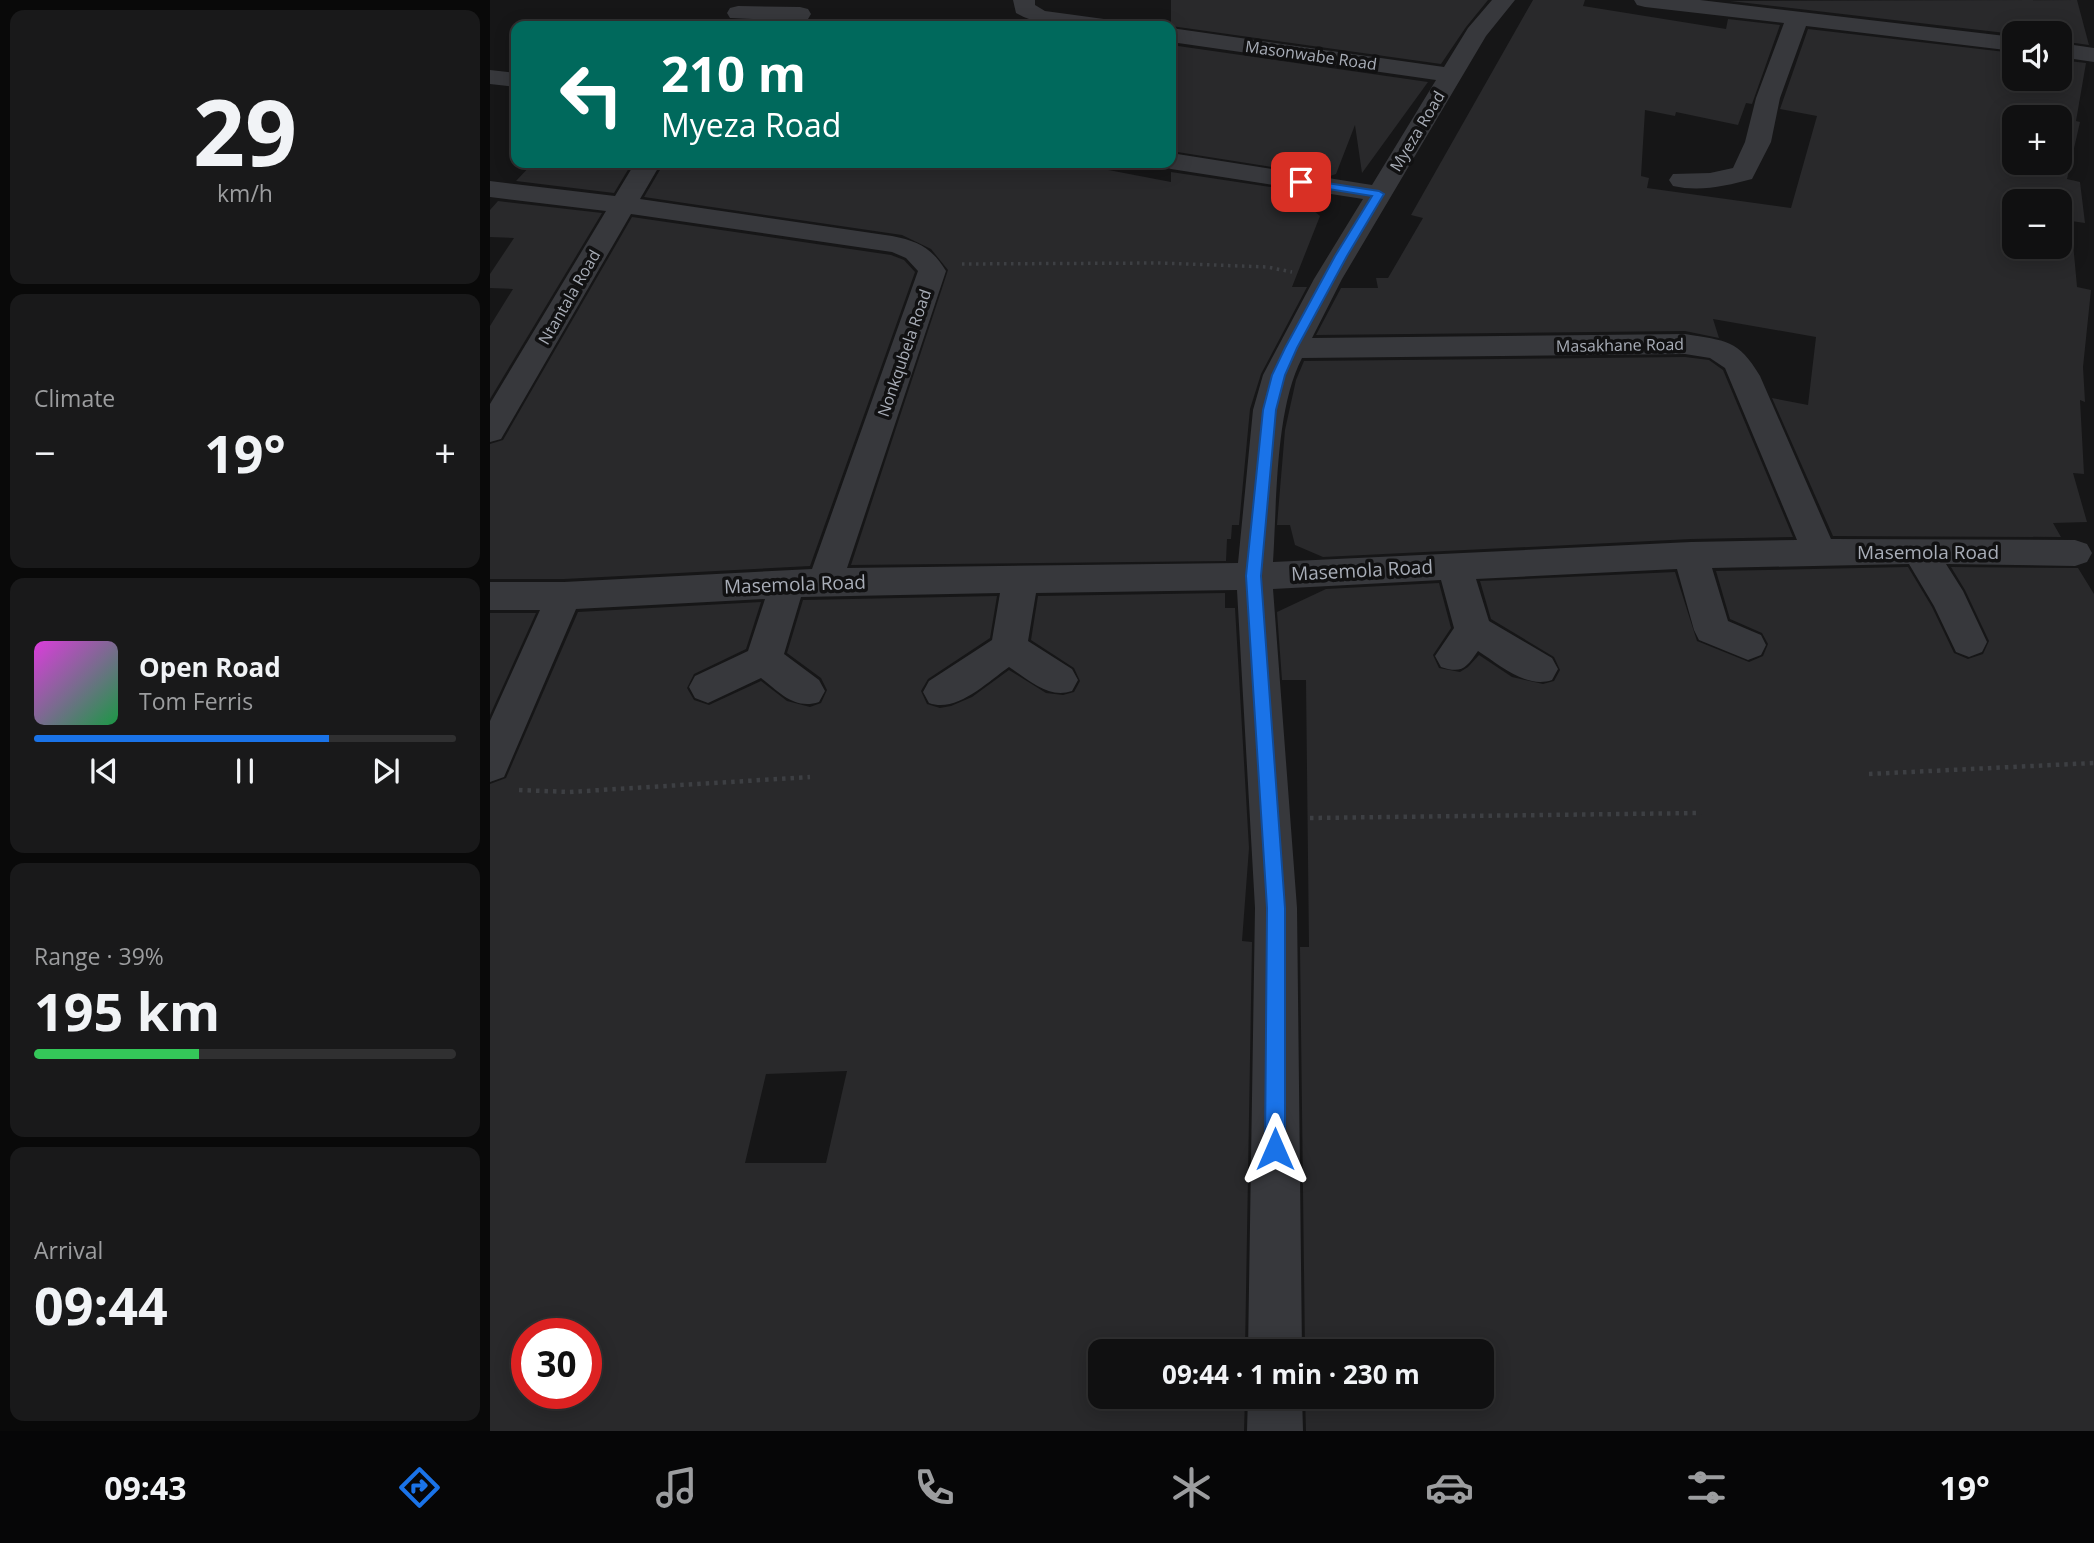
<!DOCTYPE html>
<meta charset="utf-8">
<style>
:root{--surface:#101011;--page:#19191a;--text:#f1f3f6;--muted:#9c9d9f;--line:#303031;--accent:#1a73e8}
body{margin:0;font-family:"Open Sans",sans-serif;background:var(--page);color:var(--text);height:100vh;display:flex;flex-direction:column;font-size:26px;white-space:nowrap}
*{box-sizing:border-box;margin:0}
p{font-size:23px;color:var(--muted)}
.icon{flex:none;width:38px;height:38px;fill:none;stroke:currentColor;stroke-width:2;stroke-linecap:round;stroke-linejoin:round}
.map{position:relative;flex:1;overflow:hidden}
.sheet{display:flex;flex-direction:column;gap:10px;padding:10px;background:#090909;width:490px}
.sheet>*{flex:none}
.guide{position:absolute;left:21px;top:21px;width:665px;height:147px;border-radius:14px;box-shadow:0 4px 18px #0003,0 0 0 2px var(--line);background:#00695c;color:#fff;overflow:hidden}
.buttons{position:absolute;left:1512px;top:21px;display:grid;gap:14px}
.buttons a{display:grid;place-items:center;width:70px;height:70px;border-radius:14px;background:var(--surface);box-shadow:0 4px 18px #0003,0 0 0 2px var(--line);font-size:35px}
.speed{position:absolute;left:21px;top:1318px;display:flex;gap:14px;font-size:35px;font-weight:700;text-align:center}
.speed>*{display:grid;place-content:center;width:91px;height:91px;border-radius:50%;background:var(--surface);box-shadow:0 4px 18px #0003,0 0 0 2px var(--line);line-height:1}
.speed .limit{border:10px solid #d22;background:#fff;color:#111}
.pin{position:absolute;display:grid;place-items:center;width:60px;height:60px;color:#fff;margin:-30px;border-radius:14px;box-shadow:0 4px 10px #0006}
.me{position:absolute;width:77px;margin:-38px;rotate:0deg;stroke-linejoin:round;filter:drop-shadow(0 0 5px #0008)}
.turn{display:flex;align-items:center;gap:24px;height:147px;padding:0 35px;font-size:32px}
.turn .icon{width:91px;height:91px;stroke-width:2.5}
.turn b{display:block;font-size:49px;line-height:60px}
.big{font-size:52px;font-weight:700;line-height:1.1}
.sheet .tile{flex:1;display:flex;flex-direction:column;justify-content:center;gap:10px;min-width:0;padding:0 24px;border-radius:14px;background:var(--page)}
.sheet .dial{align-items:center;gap:0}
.dial b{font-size:91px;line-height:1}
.song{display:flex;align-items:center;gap:21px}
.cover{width:84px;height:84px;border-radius:10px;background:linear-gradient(135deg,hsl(300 70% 55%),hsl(140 70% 35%))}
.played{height:7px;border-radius:4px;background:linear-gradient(90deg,var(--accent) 70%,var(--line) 70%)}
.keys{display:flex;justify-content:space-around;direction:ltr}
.heat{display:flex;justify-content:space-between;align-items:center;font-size:38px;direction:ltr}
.charge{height:10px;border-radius:5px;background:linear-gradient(90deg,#34c759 39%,var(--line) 0)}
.trip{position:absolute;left:598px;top:1339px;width:406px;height:70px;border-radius:14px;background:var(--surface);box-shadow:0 4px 18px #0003,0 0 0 2px var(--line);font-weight:700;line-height:70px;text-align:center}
.tab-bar{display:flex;height:112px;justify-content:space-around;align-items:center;background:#060607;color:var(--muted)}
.tab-bar .icon{width:49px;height:49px}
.tab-bar .current{color:var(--accent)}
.tab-bar b{font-size:32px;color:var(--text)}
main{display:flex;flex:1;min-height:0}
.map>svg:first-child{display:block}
.building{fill:#29292b;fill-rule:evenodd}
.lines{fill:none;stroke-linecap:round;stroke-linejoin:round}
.path-far1{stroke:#3d3f43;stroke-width:3.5;stroke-dasharray:2.5 4.5;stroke-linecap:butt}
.path{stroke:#3d3f43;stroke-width:4.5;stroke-dasharray:3.5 5;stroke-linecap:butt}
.minor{fill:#37383c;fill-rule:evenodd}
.route{fill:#1a73e8;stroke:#114b97;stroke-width:2}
.labels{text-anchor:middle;stroke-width:7;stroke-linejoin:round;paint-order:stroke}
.far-street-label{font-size:16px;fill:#a8adb7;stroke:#111112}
.street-label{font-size:19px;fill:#a8adb7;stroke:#111112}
</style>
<main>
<section class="sheet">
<div class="tile dial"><b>29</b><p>km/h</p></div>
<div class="tile"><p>Climate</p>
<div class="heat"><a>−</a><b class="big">19°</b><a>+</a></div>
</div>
<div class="tile">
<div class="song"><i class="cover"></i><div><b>Open Road</b><p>Tom Ferris</p></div></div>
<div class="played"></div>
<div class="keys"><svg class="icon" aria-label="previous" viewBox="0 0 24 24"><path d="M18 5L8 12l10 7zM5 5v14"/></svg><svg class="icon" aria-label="pause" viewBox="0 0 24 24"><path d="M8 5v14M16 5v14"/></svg><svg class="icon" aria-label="next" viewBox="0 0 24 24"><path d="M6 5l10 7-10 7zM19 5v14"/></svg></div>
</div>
<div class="tile"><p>Range · 39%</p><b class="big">195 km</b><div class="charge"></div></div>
<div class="tile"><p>Arrival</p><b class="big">09:44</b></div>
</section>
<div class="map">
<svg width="1604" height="1431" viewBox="0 0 1604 1431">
<rect width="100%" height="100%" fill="#161617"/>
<!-- building -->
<path class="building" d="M 681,0 L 998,0 L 976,27 L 951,64 L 681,26 Z
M 1043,0 L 1095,0 L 1093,6 L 1236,29 L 1238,19 L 1290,25 L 1262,104 L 1256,103 L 1248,125 L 1186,112 L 1185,116 L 1155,110 L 1151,176 L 1159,178 L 1157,188 L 1301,208 L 1327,116 L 1290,109 L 1318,29 L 1524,53 L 1524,79 L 1570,79 L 1570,60 L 1596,63 L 1586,121 L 1590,122 L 1577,179 L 1590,182 L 1595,223 L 1581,221 L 1587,287 L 1601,290 L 1593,367 L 1595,402 L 1590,400 L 1594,474 L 1583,473 L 1597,522 L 1563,523 L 1571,537 L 1343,536 L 1282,398 L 1318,405 L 1326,337 L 1223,319 L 1229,338 L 1195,331 L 826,335 L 851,288 L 888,288 L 886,278 L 898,278 L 933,218 L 921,215 ZM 1524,117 L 1570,117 L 1570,163 L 1524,163 ZM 1524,201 L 1570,201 L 1570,247 L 1524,247 Z
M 1587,0 L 1599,45 L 1570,41 L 1570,33 L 1524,34 L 1240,1 Z
M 681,45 L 938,82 L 872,173 L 865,125 L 846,174 L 840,176 L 681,151 Z
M 43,163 L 142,163 L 124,193 L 26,181 Z
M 174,163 L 587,164 L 681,182 L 681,172 L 800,190 L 830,216 L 802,287 L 817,287 L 771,374 L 760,409 L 749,525 L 742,525 L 741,539 L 737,539 L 736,561 L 361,565 L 458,270 L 441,249 L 412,235 L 154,197 Z
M 8,201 L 112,213 L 0,399 L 0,326 L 23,289 L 0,288 L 0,274 L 24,238 L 0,237 L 0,210 Z
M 142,217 L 401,255 L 414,260 L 425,272 L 320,566 L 74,579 L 0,579 L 0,444 L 13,440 Z
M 1195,357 L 1219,360 L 1233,370 L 1303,537 L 1201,539 L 833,557 L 805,545 L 800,525 L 787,525 L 795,430 L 806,380 L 814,361 Z
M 1418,567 L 1442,607 L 1464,653 L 1478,659 L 1493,654 L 1499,641 L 1475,590 L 1461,567 L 1588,568 L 1604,594 L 1604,1431 L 816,1431 L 815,1396 L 992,1396 L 992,1351 L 815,1351 L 810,947 L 819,947 L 816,680 L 792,680 L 787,612 L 836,589 L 949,583 L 961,628 L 943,655 L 949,668 L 970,672 L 978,667 L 989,655 L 1022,677 L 1053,684 L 1064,681 L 1070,670 L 1064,657 L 1001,619 L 990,581 L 1185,572 L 1207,641 L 1259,662 L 1273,656 L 1278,644 L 1272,633 L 1240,619 L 1226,571 Z
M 735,593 L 735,608 L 745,608 L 759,848 L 752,941 L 762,942 L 755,1351 L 611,1351 L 611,1396 L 755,1396 L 754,1431 L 0,1431 L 0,784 L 16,778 L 88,612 L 271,602 L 256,649 L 204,674 L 197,688 L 204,700 L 219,705 L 271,681 L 297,701 L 320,707 L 331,703 L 337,690 L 331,678 L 297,653 L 313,600 L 507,596 L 500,638 L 438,679 L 431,691 L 437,704 L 450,708 L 461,706 L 482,697 L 519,670 L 556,693 L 573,695 L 584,692 L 590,681 L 584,668 L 541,640 L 548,596 ZM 357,1071 L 336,1163 L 255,1163 L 276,1074 ZM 37,1334 L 96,1334 L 96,1393 L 37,1393 Z
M 0,613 L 46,613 L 0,715 Z"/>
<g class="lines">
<!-- path-far1 -->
<path class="path-far1" d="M 472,264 L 670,263 L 777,267 L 802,272"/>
<!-- path -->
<path class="path" d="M 1379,774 L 1604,763
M 29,790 L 79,792 L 320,777
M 820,818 L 1211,813"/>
<!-- minor -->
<path class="minor" d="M 523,0 L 545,0 L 545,5 L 555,11 L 614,19 L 622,21 L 625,26 C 592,28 556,30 526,13 Z
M 1002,0 L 1025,0 L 996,36 L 852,279 L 822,338 L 1195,334 C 1236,341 1248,339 1270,376 L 1341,539 L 1585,540 L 1597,544 L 1602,553 L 1597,562 L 1585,566 L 1456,564 L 1473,591 L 1497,642 L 1492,652 L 1479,657 L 1466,652 L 1444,606 L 1419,564 L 1222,568 L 1238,621 L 1271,635 L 1276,645 L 1271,655 L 1258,660 L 1209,640 L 1204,630 L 1187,569 L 986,579 L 999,621 L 1062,658 L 1068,669 L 1062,680 C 1036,689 1010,665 988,651 C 976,668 972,674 951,667 L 945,656 L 964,628 L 951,580 L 783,589 L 807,908 L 812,1351 L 758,1351 L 765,908 L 747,590 L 546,593 L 538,641 L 582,669 L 588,680 L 582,691 C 558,699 539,680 519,667 C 496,683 467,713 439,703 L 433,692 L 439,681 L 502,640 L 510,593 L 311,597 L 294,654 L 329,680 L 335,691 L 329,702 C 305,710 290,693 271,678 L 218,703 L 205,698 L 199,687 L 205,676 L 258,651 L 275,599 L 86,609 L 14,777 L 0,782 L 0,721 L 50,610 L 0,610 L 0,582 L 74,582 L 322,569 L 428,271 L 416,258 L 402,252 L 141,214 L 11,439 L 0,442 L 0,404 L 116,211 L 0,197 L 0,181 L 125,196 L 145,163 L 171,163 L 150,199 L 402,236 C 428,241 442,248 456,271 L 357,568 L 748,563 L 763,410 L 773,375 L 824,279 L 873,199 L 681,169 L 672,166 L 669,163 L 681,163 L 681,153 L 882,185 L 946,80 L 681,42 L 681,28 L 954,67 L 978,28 ZM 1195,354 L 1220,358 L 1235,368 L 1307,540 L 1201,542 L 783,562 C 787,501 785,410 812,358 Z
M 1144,0 L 1210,0 L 1524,37 L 1524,51 L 1316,26 L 1290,98 L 1281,142 L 1262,179 C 1236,186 1210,192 1183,186 L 1179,180 L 1183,174 L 1220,173 L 1243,168 L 1255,142 L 1266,98 L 1294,23 L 1155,7 L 1147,5 Z
M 248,6 L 310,7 L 318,9 L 321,14 L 318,19 L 310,21 L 240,18 L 237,13 L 240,8 Z
M 1570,43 L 1604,48 L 1604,62 L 1570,57 Z
M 0,70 L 26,73 L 26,87 L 0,84 Z
M 758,1396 L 812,1396 L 813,1431 L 757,1431 Z"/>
</g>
<!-- route -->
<path class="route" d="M 811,179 L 889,191 L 894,194 L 857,256 L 807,348 L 795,375 L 786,410 L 771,576 L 795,908 L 795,1149 L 793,1157 L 785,1159 L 778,1157 L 775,1149 L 777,908 L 756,576 L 773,410 L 782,375 L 795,348 L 845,256 L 882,196 L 807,184 L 807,180 Z"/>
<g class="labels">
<!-- far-street labels -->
<g class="far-street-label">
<text transform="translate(821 55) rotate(8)" y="6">Masonwabe Road</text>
<text transform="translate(927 131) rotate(-59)" y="6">Myeza Road</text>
<text transform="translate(79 297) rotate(-60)" y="6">Ntantala Road</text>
<text transform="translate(1130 345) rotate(-1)" y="6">Masakhane Road</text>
<text transform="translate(414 353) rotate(-71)" y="6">Nonkqubela Road</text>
</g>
<!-- street labels -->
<g class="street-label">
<text x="1438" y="559">Masemola Road</text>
<text transform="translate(872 570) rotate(-3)" y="7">Masemola Road</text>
<text transform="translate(305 584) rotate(-2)" y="7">Masemola Road</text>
</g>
</g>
</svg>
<div class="buttons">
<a><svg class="icon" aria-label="sound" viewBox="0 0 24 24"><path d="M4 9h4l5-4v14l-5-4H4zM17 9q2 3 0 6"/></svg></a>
<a>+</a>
<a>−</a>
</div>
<div class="speed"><div class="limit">30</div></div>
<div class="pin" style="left:811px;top:182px;background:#d93025"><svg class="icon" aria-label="arrive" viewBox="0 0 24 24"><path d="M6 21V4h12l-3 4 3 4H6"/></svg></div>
<svg class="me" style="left:785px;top:1149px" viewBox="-20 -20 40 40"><path d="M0-17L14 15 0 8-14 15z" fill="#1a73e8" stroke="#fff" stroke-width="4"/></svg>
<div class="trip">09:44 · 1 min · 230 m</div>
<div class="guide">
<div class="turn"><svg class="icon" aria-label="left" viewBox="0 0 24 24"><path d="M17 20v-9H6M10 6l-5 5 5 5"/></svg><div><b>210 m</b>Myeza Road</div></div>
</div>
</div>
</main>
<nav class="tab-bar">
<b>09:43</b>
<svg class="icon current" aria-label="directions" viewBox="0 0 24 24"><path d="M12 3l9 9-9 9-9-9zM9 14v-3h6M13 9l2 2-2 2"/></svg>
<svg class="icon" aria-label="music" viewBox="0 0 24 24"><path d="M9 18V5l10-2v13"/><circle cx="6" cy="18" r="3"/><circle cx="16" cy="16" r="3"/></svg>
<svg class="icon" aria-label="phone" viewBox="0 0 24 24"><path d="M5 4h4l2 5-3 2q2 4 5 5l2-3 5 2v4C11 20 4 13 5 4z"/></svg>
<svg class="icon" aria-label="climate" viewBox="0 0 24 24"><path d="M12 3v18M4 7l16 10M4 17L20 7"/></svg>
<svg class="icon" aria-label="car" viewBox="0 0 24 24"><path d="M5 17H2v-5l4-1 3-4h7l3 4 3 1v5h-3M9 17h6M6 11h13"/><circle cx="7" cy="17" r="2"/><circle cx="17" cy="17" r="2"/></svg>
<svg class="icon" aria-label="filters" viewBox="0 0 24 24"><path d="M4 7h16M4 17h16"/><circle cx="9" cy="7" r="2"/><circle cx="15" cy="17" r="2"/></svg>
<b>19°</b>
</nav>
